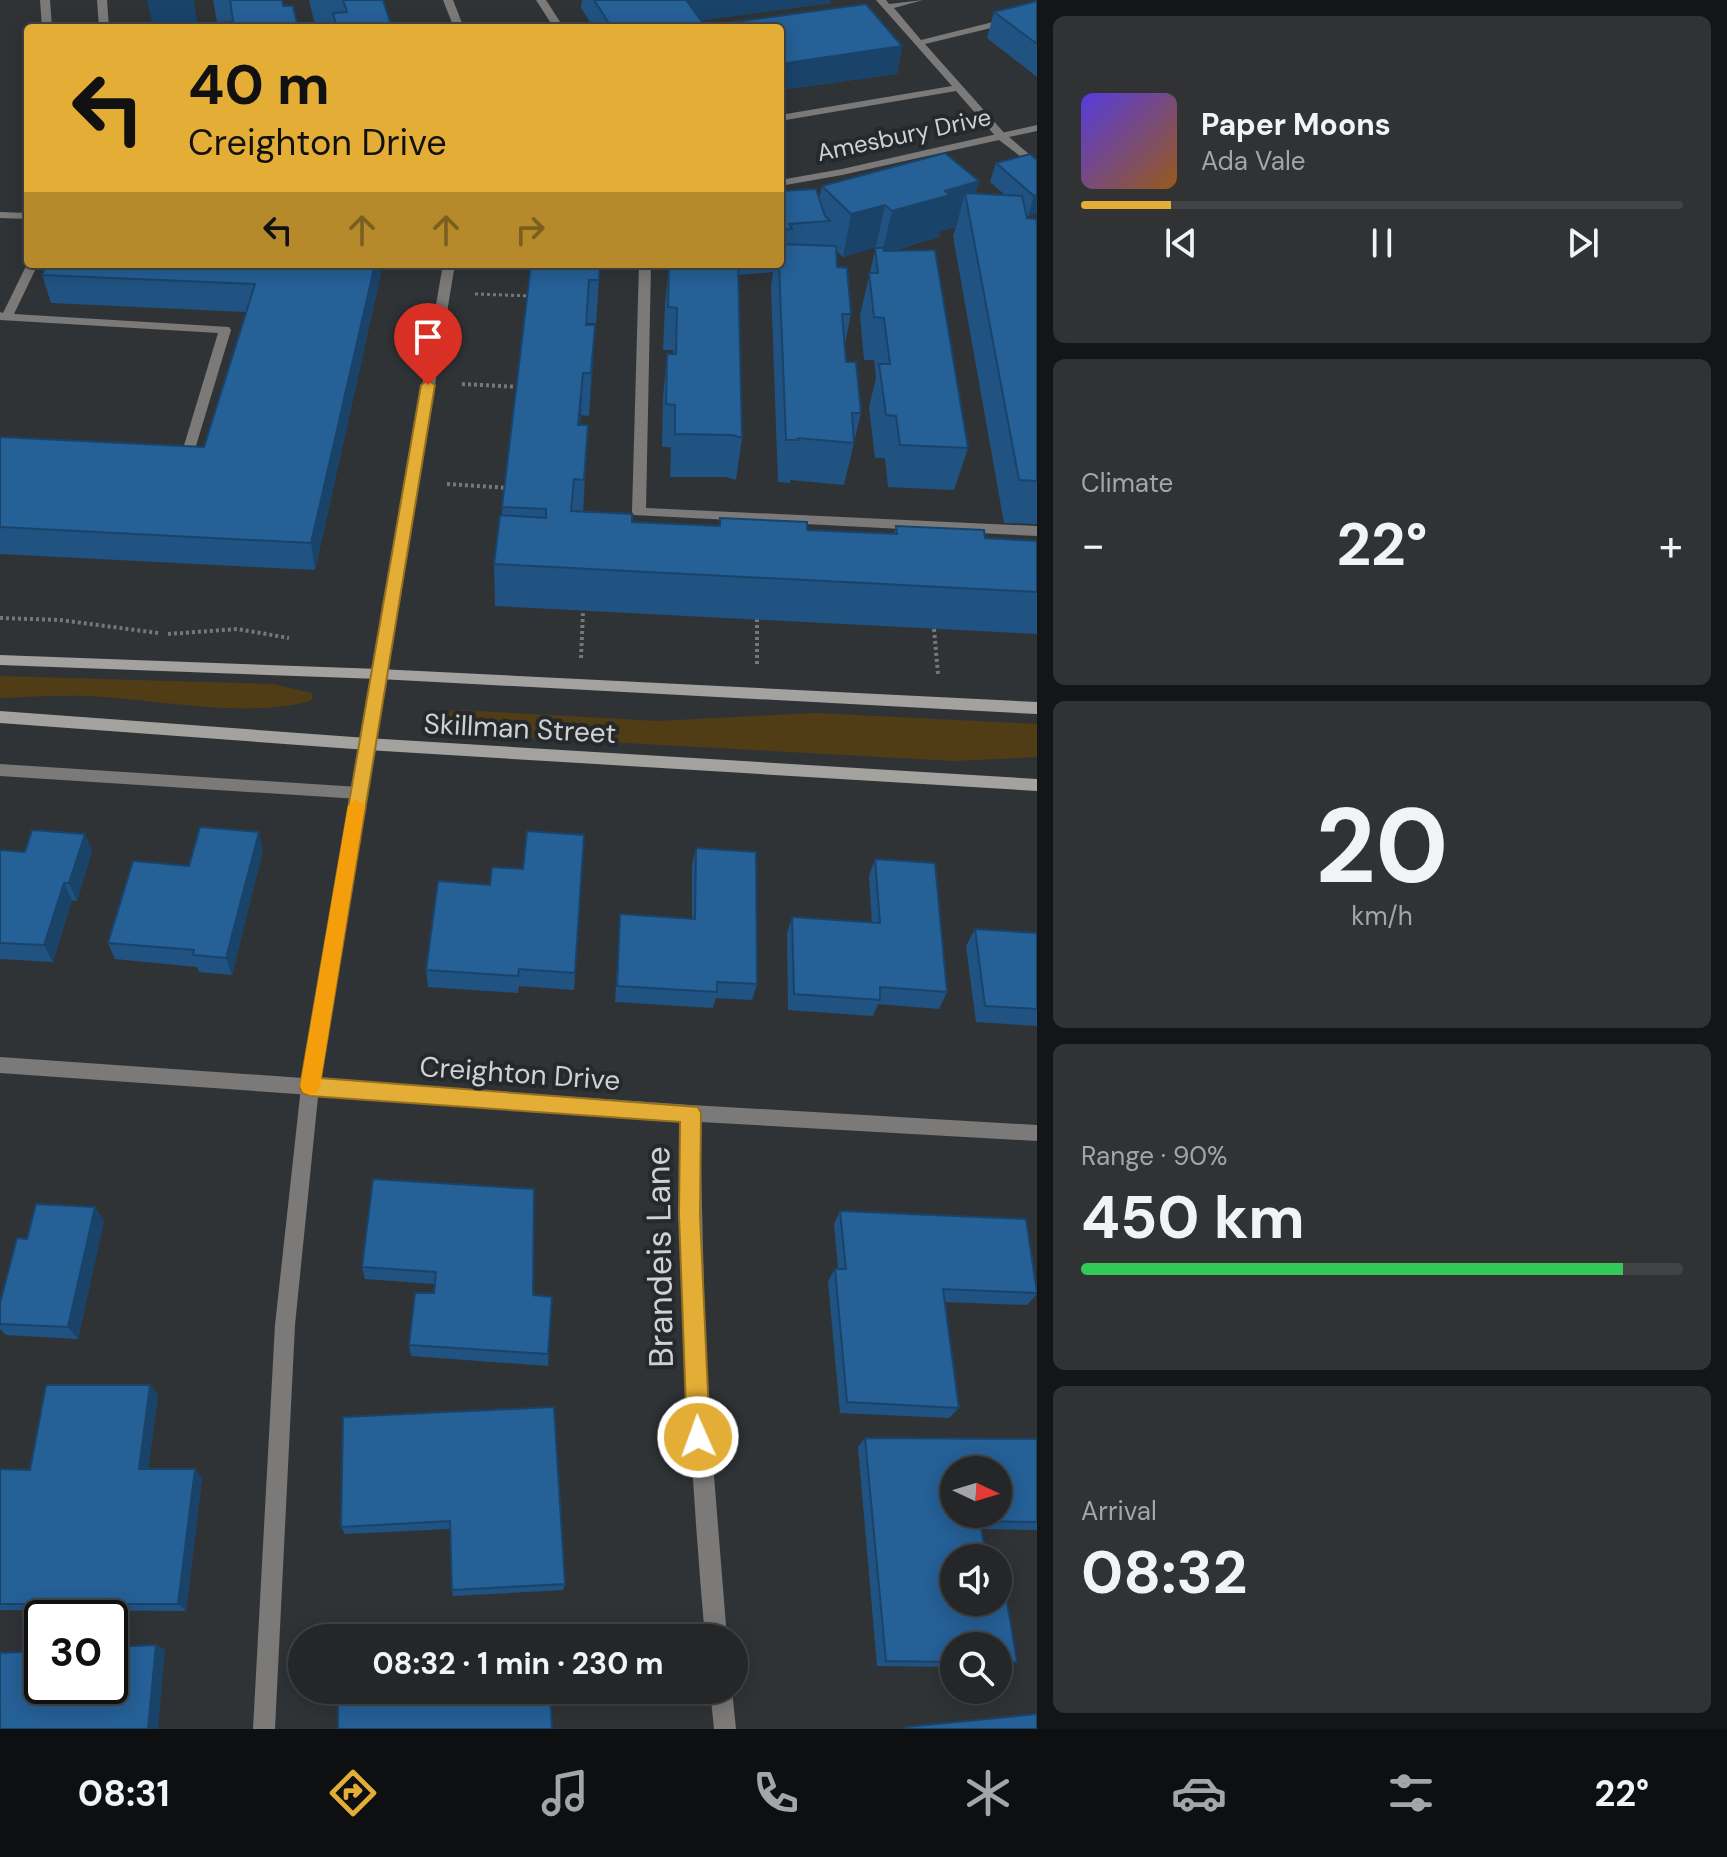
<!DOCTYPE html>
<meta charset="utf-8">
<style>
:root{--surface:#242628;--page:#303234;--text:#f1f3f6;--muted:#a3a5a8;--line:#414345;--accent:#e4ad35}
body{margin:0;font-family:"DM Sans",sans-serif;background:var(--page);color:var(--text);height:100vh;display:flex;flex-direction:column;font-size:30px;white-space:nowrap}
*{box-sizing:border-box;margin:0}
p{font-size:26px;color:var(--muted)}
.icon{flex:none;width:44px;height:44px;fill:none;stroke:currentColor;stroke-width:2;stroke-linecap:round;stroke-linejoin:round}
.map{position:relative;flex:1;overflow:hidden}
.panel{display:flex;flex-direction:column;gap:16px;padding:16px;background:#141516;width:690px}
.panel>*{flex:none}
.top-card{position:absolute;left:24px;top:24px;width:760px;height:244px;border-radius:8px;box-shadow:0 4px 20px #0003,0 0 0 2px var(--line);background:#e4ad35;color:#111;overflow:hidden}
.needle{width:52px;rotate:94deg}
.tools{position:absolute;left:940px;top:1456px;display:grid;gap:16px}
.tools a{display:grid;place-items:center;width:72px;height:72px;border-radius:50%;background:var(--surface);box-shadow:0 4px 20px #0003,0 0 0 2px var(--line);font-size:40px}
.speed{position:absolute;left:24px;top:1600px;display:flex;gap:16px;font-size:40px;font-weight:700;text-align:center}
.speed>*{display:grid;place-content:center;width:104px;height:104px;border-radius:50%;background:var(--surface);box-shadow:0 4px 20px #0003,0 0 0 2px var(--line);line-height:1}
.speed .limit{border:4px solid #111;border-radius:12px;background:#fff;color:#111}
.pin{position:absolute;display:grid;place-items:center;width:68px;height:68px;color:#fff;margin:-82px -34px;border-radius:50% 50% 50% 0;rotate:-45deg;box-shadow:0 0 8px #0007}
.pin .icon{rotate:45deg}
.me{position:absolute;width:88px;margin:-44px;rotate:358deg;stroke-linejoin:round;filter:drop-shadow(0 0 6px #0008)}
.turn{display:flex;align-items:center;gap:28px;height:168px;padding:0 32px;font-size:36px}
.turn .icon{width:104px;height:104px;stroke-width:2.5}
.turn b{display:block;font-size:56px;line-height:68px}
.lanes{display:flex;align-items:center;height:76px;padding:0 32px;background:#0003;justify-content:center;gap:40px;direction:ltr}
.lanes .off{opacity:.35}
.big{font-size:60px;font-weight:700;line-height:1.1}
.panel .widget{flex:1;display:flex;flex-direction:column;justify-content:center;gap:12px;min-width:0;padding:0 28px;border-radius:12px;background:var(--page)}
.panel .dial{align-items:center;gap:0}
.dial b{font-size:104px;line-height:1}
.song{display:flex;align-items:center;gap:24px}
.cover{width:96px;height:96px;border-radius:12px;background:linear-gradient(135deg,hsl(250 70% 55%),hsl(30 70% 35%))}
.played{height:8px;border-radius:4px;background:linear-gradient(90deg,var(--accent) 15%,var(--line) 15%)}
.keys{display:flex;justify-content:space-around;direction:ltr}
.heat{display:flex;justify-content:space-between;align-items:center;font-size:44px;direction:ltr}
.charge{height:12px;border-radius:6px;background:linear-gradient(90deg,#34c759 90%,var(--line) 0)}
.trip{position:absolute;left:288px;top:1624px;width:460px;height:80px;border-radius:40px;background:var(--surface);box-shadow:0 4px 20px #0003,0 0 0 2px var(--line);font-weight:700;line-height:80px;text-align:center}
.dock{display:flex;height:128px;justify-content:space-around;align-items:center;background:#0e0f10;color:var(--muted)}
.dock .icon{width:56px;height:56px}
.dock .selected{color:var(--accent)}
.dock b{font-size:36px;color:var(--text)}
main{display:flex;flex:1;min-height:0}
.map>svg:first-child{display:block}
.green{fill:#503d16}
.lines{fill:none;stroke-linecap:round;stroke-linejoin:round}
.path-far1{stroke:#75787b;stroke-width:3;stroke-dasharray:3 3;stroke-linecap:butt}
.path{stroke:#75787b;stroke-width:4;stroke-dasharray:3 3;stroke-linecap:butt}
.lane{fill:#7b7a78;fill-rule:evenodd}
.street{fill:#7b7a78;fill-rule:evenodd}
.secondary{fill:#a4a29f;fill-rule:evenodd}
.wall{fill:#205382}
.shaded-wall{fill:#1a436a}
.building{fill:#256097;stroke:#1a436a;stroke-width:2;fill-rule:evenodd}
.route{fill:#e4ad35;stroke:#947022;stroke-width:2}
.slow{fill:#f59e0b}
.labels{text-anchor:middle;stroke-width:8;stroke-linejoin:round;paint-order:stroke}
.far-street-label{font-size:24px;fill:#cfd1d4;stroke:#26292c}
.street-label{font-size:28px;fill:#cfd1d4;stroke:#26292c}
.near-street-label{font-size:34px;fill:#cfd1d4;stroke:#26292c}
</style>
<main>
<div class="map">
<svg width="1037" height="1729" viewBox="0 0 1037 1729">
<rect width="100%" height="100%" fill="#303336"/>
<!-- green -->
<path class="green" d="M 0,676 L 273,684 L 311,693 L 313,697 L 310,701 C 245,719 156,699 87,696 C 58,695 29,697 0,698 Z
M 458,710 L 658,721 L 815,713 L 1037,724 L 1037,757 L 954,761 L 478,735 L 432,729 L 430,718 L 436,714 Z"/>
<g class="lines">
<!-- path-far1 -->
<path class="path-far1" d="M 475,294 L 531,296"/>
<!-- path -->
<path class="path" d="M 462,384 L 521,387
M 447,484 L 509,488
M 0,618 L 60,620 L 158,633
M 757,619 L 757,667
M 934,629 L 938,674
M 168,634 L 237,629 L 289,638
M 581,658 L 583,611"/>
<!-- lane -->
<path class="lane" d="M 40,0 L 50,0 L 52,28 L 42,28 Z
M 97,0 L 107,0 L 109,28 L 99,28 Z
M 536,0 L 546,0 L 564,28 L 554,28 Z
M 876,0 L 886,0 L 889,4 L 923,0 L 894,8 L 921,40 L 1037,11 L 1037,17 L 925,44 L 1006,135 L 1006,139 L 998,139 L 956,91 L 780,121 L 780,115 L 952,86 Z
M 28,262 L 28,264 L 38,264 L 14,314 L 229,327 L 231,330 L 192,459 L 178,460 L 172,456 L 173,453 L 182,452 L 218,333 L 0,320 L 0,312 L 3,313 Z
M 639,264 L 651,264 L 646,508 L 1037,526 L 1037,536 L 634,515 L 632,512 Z
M 0,764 L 359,787 L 367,793 L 359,799 L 0,776 Z
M 310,1079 L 316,1081 L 319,1087 L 295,1325 L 275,1729 L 253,1729 L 275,1325 L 301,1087 L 304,1081 Z"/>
<!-- street -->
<path class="street" d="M 443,0 L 453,0 L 464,28 L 454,28 Z
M 1037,125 L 1037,131 L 1009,137 L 1037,161 L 1037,169 L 999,140 L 842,175 L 780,186 L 780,180 L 842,169 Z
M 0,212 L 28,213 L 28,219 L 0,218 Z
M 443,264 L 455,264 L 320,1079 L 691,1105 L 1037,1125 L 1037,1141 L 700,1122 L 706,1376 L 727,1638 L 705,1638 C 690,1466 681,1294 682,1121 L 0,1073 L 0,1057 L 303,1078 Z
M 710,1690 L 732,1690 L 736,1729 L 714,1729 Z"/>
<!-- secondary -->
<path class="secondary" d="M 0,655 L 379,669 L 1037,702 L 1037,714 L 379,679 L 0,665 Z
M 0,711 L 367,738 L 1037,779 L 1037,791 L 367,750 L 0,723 Z"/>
</g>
<!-- wall -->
<path class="wall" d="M 213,0 L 282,0 L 233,21 L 217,22 Z
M 309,0 L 383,0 L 392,28 L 335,28 L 334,24 L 315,25 Z
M 582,0 L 831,0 L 831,3 L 701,20 L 705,26 L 866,4 L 902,46 L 897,74 L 780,90 L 780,28 L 594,28 L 581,8 Z
M 1037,1 L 1037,77 L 987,38 L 994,12 Z
M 1037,160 L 1037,213 L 1028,216 L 1026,213 L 1027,218 L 1037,225 L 1037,524 L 1004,523 L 953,236 L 956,227 L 940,231 L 939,237 L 892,251 L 968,448 L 954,490 L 888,487 L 885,458 L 875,458 L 869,407 L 876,378 L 874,360 L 864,360 L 860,315 L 876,247 L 843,257 L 836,250 L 837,267 L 851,314 L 845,344 L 846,362 L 861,413 L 844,485 L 790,480 L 790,483 L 778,482 L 771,286 L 773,272 L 738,275 L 742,438 L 736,480 L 726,477 L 670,477 L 671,447 L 662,447 L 663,397 L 667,354 L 673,354 L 673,350 L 663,350 L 665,306 L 669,264 L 780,264 L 780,191 L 819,199 L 822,186 L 1005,195 L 990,182 L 996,163 Z
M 47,264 L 383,264 L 315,570 L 0,554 L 0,437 L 204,447 L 246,312 L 51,303 L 42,275 Z
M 531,264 L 600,264 L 596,323 L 587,323 L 587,325 L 595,325 L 589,416 L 581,415 L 580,425 L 588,425 L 583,512 L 632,522 L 719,526 L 720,518 L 807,530 L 894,534 L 896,526 L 985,538 L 1037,541 L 1037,634 L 495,606 L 494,564 L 502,515 L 502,507 Z
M 85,834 L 92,851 L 77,901 L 72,900 L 53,962 L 0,959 L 0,850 L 25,852 Z
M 584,835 L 574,990 L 519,986 L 518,993 L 428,987 L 426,970 L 490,885 L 523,869 Z
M 696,848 L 757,984 L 752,1000 L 716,998 L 713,1008 L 615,1002 L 620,914 L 692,919 L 692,865 Z
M 263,850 L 232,975 L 199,972 L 197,967 L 115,959 L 108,943 L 189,866 Z
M 875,859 L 947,992 L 939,1009 L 878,1004 L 873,1016 L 788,1010 L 787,934 L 792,917 L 872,923 L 869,876 Z
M 975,929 L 1037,933 L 1037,1026 L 976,1022 L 966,946 Z
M 373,1179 L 533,1295 L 552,1297 L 548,1366 L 411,1356 L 409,1345 L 434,1293 L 435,1284 L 365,1279 L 362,1267 Z
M 840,1211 L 1037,1288 L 1037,1294 L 1027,1305 L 945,1302 L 959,1408 L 949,1418 L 840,1413 L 828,1281 L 835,1269 L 838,1269 L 834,1224 Z
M 104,1220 L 78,1339 L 6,1335 L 0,1329 L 0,1303 L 27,1239 Z
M 150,1385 L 158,1395 L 148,1469 L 202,1478 L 186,1611 L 0,1610 L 0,1469 L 30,1470 Z
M 343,1417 L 565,1584 L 563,1590 L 453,1596 L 452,1590 L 450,1529 L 345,1534 L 341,1527 Z
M 865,1438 L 1037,1439 L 1037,1530 L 981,1529 L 954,1602 L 1017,1662 L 1005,1667 L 998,1667 L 998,1646 L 954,1646 L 954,1667 L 877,1666 L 858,1447 Z"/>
<!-- shaded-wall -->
<path class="shaded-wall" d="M 147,0 L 194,0 L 197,22 L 153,27 Z
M 683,0 L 831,0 L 831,3 L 681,23 Z
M 902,46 L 897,74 L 780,90 L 780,64 Z
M 979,181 L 969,218 L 965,193 L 956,227 L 940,231 L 939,237 L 882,253 L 892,211 L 945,191 Z
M 1037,195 L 1037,213 L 1028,216 L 1034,196 Z
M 885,205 L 876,247 L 843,257 L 851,214 Z
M 375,264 L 383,264 L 315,570 L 311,543 Z
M 595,325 L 593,368 L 589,416 L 591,373 Z
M 583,373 L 581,415 L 576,468 L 578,425 Z
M 259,832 L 263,850 L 232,975 L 226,958 Z
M 85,834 L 92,851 L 77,901 L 69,883 Z
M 64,883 L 72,900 L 53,962 L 44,945 Z
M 95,1207 L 104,1220 L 78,1339 L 68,1327 Z
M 150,1385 L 158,1395 L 147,1478 L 139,1469 Z
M 195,1469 L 202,1478 L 186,1611 L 178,1604 Z
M 156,1645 L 165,1650 L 158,1729 L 148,1729 Z"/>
<!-- building -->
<path class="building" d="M 230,0 L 282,0 L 283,6 L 293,6 L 298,28 L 234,28 Z
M 343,0 L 383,0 L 392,28 L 337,28 L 333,13 L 347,12 Z
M 594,0 L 686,0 L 705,26 L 866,4 L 902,46 L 780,64 L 780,28 L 612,28 Z
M 1037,1 L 1037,44 L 994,12 Z
M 945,153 L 979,181 L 945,191 L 950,195 L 892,211 L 885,205 L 851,214 L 822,186 Z
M 1030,154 L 1037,160 L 1037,195 L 1034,196 L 996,163 Z
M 816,189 L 825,216 L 830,221 L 789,224 L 792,229 L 780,230 L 780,191 Z
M 965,193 L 1022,196 L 1027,218 L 1036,219 L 1037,225 L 1037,481 L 1019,480 Z
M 780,244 L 836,246 L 837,267 L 847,268 L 851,314 L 842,314 L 846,362 L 856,362 L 861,413 L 852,413 L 854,443 L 798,438 L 798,440 L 786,440 L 779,264 L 780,264 Z
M 875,248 L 883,248 L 884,251 L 935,250 L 968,448 L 900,445 L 896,416 L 886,415 L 879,364 L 890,364 L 884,318 L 874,317 L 869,273 L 878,273 Z
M 47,264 L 375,264 L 311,543 L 0,527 L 0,437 L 204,447 L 255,284 L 42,275 Z
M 531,264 L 600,264 L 599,280 L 589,280 L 586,325 L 595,325 L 591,373 L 583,373 L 578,425 L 588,425 L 584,480 L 574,479 L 571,511 L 632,514 L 632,522 L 720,526 L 720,518 L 807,522 L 807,530 L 897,534 L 896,526 L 984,530 L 985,538 L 1037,541 L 1037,592 L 494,564 L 500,515 L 546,518 L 546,509 L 502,507 Z
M 669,264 L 738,264 L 742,438 L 732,435 L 675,434 L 675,405 L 666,404 L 667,354 L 676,354 L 677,308 L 668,307 Z
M 200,827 L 259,832 L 226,958 L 193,955 L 194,950 L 108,943 L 133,861 L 189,866 Z
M 32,830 L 85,834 L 69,883 L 64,883 L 44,945 L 0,943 L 0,850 L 25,852 Z
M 527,831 L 584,835 L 575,973 L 519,969 L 518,976 L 426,970 L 438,881 L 490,885 L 492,867 L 523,869 Z
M 696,848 L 756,852 L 757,984 L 717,982 L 717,992 L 617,986 L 620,914 L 695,919 Z
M 875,859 L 935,863 L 947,992 L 880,987 L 880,1000 L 794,994 L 792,917 L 880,923 Z
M 975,929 L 1037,933 L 1037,1009 L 985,1006 Z
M 373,1179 L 534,1189 L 533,1295 L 552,1297 L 548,1354 L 409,1345 L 415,1293 L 434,1293 L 436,1272 L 362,1267 Z
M 36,1204 L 95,1207 L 68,1327 L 0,1324 L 0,1303 L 17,1238 L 27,1239 Z
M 840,1211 L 1026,1219 L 1037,1293 L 943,1289 L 959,1408 L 847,1402 L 835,1269 L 846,1269 Z
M 46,1385 L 150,1385 L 139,1469 L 195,1469 L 178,1604 L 0,1604 L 0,1469 L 30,1470 Z
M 554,1407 L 565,1584 L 452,1590 L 450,1521 L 341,1527 L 343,1417 Z
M 865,1438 L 1037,1439 L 1037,1522 L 980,1521 L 986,1558 L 954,1558 L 954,1602 L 998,1602 L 998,1578 L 1003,1578 L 1017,1662 L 998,1662 L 998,1646 L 954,1646 L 954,1662 L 886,1661 ZM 954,1470 L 998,1470 L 998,1514 L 954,1514 Z
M 156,1645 L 148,1729 L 0,1729 L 0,1653 L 42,1651 L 42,1686 L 110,1686 L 110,1647 Z
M 338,1690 L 550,1690 L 552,1729 L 338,1729 Z
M 1037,1714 L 1037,1729 L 906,1729 L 906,1727 Z"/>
<!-- route -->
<path class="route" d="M 428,380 L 435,385 L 321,1078 L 698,1107 L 701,1113 L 700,1215 L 710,1437 L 706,1445 L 698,1448 L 690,1445 L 687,1437 L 679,1215 L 680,1122 L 310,1096 L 302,1093 L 300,1087 L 421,385 Z"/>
<!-- slow -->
<path class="slow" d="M 356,799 L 365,806 L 320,1086 L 317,1092 L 310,1095 L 303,1092 L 300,1086 L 348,806 Z"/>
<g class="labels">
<!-- far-street labels -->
<g class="far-street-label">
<text transform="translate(904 135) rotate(-12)" y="8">Amesbury Drive</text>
</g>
<!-- street labels -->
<g class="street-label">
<text transform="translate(520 728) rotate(3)" y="10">Skillman Street</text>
<text transform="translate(520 1073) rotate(4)" y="10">Creighton Drive</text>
</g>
<!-- near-street labels -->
<g class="near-street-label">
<text transform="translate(659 1257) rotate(-91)" y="12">Brandeis Lane</text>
</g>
</g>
</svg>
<div class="tools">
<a><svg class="needle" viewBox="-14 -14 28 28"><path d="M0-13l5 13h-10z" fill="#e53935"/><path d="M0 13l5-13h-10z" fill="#a3a5a8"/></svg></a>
<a><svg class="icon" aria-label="sound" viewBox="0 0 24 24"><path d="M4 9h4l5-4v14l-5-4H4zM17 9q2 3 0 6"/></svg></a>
<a><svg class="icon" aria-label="search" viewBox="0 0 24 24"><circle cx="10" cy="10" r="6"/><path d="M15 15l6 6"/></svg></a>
</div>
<div class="speed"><div class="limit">30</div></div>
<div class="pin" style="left:428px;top:385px;background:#d93025"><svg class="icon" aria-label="arrive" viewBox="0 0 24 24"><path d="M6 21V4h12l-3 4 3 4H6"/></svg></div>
<svg class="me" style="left:698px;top:1437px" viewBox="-20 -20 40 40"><circle r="17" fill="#e4ad35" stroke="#fff" stroke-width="3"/><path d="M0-11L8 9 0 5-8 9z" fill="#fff"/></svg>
<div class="trip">08:32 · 1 min · 230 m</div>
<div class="top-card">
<div class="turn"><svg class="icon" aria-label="left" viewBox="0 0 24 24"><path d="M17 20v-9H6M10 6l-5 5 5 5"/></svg><div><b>40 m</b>Creighton Drive</div></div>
<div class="lanes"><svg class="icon" aria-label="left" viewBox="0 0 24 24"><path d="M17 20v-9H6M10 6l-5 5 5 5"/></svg><svg class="icon off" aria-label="ahead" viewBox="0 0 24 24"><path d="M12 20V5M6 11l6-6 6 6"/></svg><svg class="icon off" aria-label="ahead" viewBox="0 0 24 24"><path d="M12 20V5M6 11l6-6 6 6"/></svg><svg class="icon off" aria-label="right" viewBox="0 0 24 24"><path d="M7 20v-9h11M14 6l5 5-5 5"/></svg></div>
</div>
</div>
<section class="panel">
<div class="widget">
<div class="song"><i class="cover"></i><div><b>Paper Moons</b><p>Ada Vale</p></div></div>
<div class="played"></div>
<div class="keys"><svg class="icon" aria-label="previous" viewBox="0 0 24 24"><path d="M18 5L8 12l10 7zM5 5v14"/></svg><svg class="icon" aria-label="pause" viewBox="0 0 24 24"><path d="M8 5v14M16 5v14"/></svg><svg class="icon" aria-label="next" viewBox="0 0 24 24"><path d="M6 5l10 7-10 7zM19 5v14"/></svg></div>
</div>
<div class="widget"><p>Climate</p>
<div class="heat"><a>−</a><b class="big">22°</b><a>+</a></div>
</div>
<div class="widget dial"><b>20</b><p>km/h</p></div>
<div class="widget"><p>Range · 90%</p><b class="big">450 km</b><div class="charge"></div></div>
<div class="widget"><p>Arrival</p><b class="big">08:32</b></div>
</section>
</main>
<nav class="dock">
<b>08:31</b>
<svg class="icon selected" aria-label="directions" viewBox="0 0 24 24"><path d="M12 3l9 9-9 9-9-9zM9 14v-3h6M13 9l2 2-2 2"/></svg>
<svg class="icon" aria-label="music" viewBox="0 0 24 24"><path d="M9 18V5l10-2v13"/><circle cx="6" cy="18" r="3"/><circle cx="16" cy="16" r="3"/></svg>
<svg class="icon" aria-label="phone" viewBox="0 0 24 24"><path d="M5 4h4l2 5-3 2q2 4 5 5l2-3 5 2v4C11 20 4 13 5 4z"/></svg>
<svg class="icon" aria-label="climate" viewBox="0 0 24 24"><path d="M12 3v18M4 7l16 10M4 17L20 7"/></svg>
<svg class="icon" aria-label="car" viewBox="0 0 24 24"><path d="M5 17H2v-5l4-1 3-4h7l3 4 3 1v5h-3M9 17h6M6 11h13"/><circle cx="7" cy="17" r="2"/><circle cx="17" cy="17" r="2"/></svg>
<svg class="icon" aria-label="filters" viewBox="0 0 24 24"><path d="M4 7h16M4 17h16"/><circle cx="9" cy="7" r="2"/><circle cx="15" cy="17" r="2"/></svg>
<b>22°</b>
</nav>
